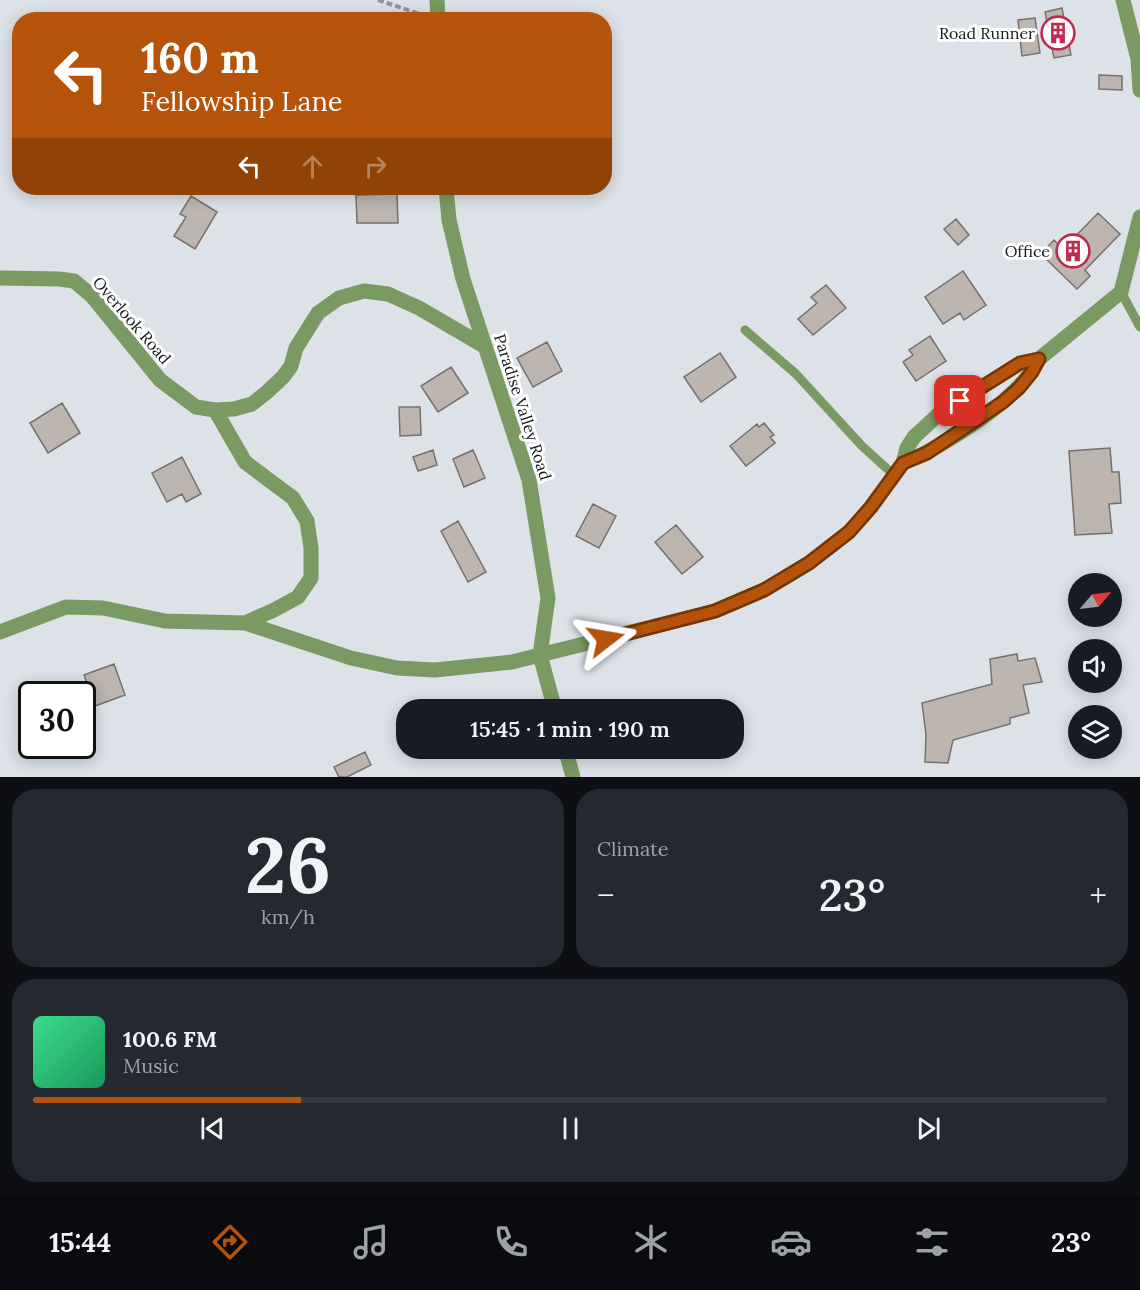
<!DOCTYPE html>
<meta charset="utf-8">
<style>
:root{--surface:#171b24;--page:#242831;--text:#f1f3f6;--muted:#9ea1a6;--line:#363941;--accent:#b45309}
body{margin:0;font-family:Lora,serif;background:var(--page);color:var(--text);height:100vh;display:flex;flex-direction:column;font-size:22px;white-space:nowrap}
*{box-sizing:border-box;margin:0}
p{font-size:20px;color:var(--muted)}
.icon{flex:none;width:33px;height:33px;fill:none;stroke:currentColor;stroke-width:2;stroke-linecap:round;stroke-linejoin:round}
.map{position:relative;height:777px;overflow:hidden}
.drawer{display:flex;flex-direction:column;gap:12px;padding:12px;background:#0d0f14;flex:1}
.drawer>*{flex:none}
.hud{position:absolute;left:12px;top:12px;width:600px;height:183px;border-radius:24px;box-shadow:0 3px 15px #0003;background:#b45309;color:#fff;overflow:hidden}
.needle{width:39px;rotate:62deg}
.fabs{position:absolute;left:1068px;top:573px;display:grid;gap:12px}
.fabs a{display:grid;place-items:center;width:54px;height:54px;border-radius:50%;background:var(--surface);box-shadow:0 3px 15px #0003;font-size:30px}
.speed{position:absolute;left:18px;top:681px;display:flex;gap:12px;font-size:30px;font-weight:700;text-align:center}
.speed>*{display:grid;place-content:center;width:78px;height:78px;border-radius:50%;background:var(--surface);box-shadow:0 3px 15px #0003;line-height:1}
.speed .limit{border:3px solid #111;border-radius:9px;background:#fff;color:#111}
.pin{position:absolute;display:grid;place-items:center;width:51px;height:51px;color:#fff;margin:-26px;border-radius:12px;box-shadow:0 3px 9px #0006}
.me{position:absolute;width:66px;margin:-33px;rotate:76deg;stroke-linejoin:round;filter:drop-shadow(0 0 4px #0008)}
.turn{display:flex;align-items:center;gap:21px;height:126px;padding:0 30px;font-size:27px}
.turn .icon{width:78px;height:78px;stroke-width:2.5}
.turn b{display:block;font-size:42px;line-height:51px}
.lanes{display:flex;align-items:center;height:57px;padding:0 30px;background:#0003;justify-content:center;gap:30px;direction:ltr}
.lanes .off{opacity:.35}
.big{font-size:45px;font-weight:600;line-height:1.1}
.drawer .card{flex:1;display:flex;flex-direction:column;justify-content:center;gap:9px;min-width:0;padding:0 21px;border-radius:24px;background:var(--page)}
.drawer .dial{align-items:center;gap:0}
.dial b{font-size:78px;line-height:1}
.song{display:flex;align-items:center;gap:18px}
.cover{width:72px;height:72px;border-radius:9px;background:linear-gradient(135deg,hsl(150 70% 55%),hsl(150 70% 35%))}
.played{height:6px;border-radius:3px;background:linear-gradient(90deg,var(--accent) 25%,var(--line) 25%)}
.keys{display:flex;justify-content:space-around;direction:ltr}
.heat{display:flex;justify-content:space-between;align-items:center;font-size:33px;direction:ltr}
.drawer .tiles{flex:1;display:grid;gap:12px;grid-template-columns:1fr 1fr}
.card:last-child{grid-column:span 2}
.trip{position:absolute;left:396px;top:699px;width:348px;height:60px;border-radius:24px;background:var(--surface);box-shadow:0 3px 15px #0003;font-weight:600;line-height:60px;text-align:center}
.dock{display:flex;height:96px;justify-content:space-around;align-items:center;background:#090b0e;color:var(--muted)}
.dock .icon{width:42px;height:42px}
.dock .on{color:var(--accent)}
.dock b{font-size:27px;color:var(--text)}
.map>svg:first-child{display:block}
.building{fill:#bcb5b0;stroke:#77706c;stroke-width:1.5}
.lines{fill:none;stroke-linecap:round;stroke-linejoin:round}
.path{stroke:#909599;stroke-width:4;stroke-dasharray:6 3;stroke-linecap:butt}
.lane{stroke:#7a9a63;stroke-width:9}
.street{stroke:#7a9a63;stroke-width:15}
.route-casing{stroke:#753606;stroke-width:15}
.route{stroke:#b45309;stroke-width:10}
.labels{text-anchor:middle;stroke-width:6;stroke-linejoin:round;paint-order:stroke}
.poi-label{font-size:16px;fill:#17191b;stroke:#fff;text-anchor:end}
.street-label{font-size:16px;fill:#17191b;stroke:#fff}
</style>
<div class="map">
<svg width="1140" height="777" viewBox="0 0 1140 777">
<rect width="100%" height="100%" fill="#dce2e8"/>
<!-- building -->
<path class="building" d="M 1062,8 L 1071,55 L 1054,58 L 1045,12 Z
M 1035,18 L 1040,53 L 1022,56 L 1018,20 Z
M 1099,75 L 1122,76 L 1122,90 L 1099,89 Z
M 397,194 L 398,223 L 357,223 L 356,195 Z
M 191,196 L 217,212 L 195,249 L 174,236 L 186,217 L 180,214 Z
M 1098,213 L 1120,234 L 1085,270 L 1090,276 L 1077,289 L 1041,254 L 1054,240 L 1063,249 Z
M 956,219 L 969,235 L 958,245 L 944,229 Z
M 963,271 L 986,305 L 964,320 L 960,313 L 943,324 L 925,297 Z
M 826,285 L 846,308 L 813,335 L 798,319 L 817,303 L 811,297 Z
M 930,336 L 946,361 L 916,381 L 903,362 L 913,355 L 909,350 Z
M 547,342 L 562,371 L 533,387 L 517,358 Z
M 720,353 L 736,377 L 701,402 L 684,377 Z
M 451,367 L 468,393 L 438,412 L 421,386 Z
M 62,403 L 80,433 L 48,453 L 30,423 Z
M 399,407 L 420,407 L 421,435 L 400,436 Z
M 764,423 L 774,435 L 770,437 L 775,443 L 746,466 L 730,446 L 757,424 L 759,427 Z
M 1110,448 L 1112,472 L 1119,472 L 1121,503 L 1109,504 L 1112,533 L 1075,535 L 1069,451 Z
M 433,450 L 437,465 L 418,471 L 413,457 Z
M 473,450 L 485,478 L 464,487 L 453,459 Z
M 182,457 L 201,494 L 186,502 L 182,494 L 167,502 L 152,473 Z
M 593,504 L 616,516 L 599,548 L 576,536 Z
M 458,521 L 486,572 L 468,582 L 441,531 Z
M 676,525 L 703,557 L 682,574 L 655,542 Z
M 1017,654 L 1018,661 L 1035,658 L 1042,682 L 1023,685 L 1029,713 L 1010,718 L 1010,724 L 953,740 L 948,763 L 925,762 L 926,735 L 922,703 L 992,684 L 990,659 Z
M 114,664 L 125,695 L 95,706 L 84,675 Z
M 365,752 L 371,765 L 347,777 L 339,777 L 334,767 Z"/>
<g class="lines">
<!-- path -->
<path class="path" d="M 378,0 L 420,14"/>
<!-- lane -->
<path class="lane" d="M 1121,292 L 1140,327
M 745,330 L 796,374 L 862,446 L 894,475"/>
<!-- street -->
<path class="street" d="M 437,0 L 438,20
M 1123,0 L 1138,59 L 1140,90
M 446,188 L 449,220 L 463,279 L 529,480 L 548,598 L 540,655 L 555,710
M 0,278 L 59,279 L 74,281 L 92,296 L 160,380 L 196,407 L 215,410 L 234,409 L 252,404 L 267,392 L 283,377 L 291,366 L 296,348 L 318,313 L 339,298 L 364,291 L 388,294 L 419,308 L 484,346
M 215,410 L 245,462 L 293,498 L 307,521 L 311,548 L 311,578 L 298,597 L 274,610 L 245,623
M 903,463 C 946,445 1018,401 1039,359 L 1121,292 L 1140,217
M 0,632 L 66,607 L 103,608 L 165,621 L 245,623 L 351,658 L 397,668 L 435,670 L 512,662 L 715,611 L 764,590 L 809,563 L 849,532 L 871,507 L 903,463 L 907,448 L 914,437 L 940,413 L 1020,363 L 1039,359
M 565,748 L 573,777"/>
</g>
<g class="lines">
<defs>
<path id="route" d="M 606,639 L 715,611 L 764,590 L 809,563 L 849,532 L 871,507 L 903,463 L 927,453 L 1003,402 L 1019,388 L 1032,372 L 1039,359 L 1020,363 L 960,401"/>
</defs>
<!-- route casing -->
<use href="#route" class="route-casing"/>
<!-- route -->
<use href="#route" class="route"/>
</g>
<!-- icons -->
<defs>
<symbol id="building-ring" viewBox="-11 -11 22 22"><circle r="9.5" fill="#fff" stroke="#bd2c4e" stroke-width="1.5"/><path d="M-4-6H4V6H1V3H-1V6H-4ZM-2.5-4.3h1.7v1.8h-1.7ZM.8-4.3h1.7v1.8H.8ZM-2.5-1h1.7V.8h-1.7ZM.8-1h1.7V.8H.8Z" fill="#bd2c4e"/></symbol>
</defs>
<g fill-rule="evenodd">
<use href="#building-ring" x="1039" y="14" width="38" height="38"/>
<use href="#building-ring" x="1054" y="232" width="38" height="38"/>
</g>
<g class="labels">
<!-- poi labels -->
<g class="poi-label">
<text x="1035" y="39">Road Runner</text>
<text x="1050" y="257">Office</text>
</g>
<!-- street labels -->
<g class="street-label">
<text transform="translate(132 320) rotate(49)" y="6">Overlook Road</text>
<text transform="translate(523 407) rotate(72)" y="6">Paradise Valley Road</text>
</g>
</g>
</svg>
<div class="fabs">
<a><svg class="needle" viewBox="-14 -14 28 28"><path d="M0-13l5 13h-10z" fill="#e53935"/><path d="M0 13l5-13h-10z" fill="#9ea1a6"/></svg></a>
<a><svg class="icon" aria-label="sound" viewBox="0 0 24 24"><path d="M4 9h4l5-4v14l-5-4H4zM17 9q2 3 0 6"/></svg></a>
<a><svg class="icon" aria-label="layers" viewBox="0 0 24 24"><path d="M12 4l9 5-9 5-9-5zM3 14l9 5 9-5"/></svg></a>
</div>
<div class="speed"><div class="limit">30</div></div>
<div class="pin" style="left:960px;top:401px;background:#d93025"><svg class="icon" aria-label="arrive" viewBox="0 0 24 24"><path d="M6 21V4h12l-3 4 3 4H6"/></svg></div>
<svg class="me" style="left:606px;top:639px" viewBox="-20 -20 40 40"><path d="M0-17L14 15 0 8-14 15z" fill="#b45309" stroke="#fff" stroke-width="4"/></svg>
<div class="trip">15:45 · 1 min · 190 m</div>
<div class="hud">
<div class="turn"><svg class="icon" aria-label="left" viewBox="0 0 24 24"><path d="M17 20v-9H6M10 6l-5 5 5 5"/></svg><div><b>160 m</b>Fellowship Lane</div></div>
<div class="lanes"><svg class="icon" aria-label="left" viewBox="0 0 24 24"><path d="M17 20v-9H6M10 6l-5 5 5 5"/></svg><svg class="icon off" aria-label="ahead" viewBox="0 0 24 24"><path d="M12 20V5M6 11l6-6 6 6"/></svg><svg class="icon off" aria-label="right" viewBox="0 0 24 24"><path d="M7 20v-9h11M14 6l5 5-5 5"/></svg></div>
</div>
</div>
<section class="drawer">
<div class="tiles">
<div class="card dial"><b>26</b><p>km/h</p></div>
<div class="card"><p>Climate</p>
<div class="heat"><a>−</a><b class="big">23°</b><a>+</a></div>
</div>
<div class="card">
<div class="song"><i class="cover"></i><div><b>100.6 FM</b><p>Music</p></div></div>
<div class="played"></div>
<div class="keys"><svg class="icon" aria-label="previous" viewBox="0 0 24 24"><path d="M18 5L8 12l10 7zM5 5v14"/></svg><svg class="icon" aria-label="pause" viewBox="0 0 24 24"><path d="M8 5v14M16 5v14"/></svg><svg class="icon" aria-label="next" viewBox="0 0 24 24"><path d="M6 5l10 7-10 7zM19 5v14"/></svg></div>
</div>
</div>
</section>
<nav class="dock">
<b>15:44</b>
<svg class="icon on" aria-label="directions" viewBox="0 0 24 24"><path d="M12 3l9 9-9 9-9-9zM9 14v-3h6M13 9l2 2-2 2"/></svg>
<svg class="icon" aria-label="music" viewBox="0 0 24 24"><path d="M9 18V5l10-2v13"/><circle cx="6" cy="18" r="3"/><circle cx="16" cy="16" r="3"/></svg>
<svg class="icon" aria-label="phone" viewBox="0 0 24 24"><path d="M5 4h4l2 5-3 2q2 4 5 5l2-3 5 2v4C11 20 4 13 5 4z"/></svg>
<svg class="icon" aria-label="climate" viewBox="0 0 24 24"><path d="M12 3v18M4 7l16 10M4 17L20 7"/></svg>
<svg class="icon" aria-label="car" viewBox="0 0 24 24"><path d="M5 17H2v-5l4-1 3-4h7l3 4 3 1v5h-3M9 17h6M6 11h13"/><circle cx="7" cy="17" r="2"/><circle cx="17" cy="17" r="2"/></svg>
<svg class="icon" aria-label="filters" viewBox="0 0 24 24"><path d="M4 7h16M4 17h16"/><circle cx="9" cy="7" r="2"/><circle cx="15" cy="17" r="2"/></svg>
<b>23°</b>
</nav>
